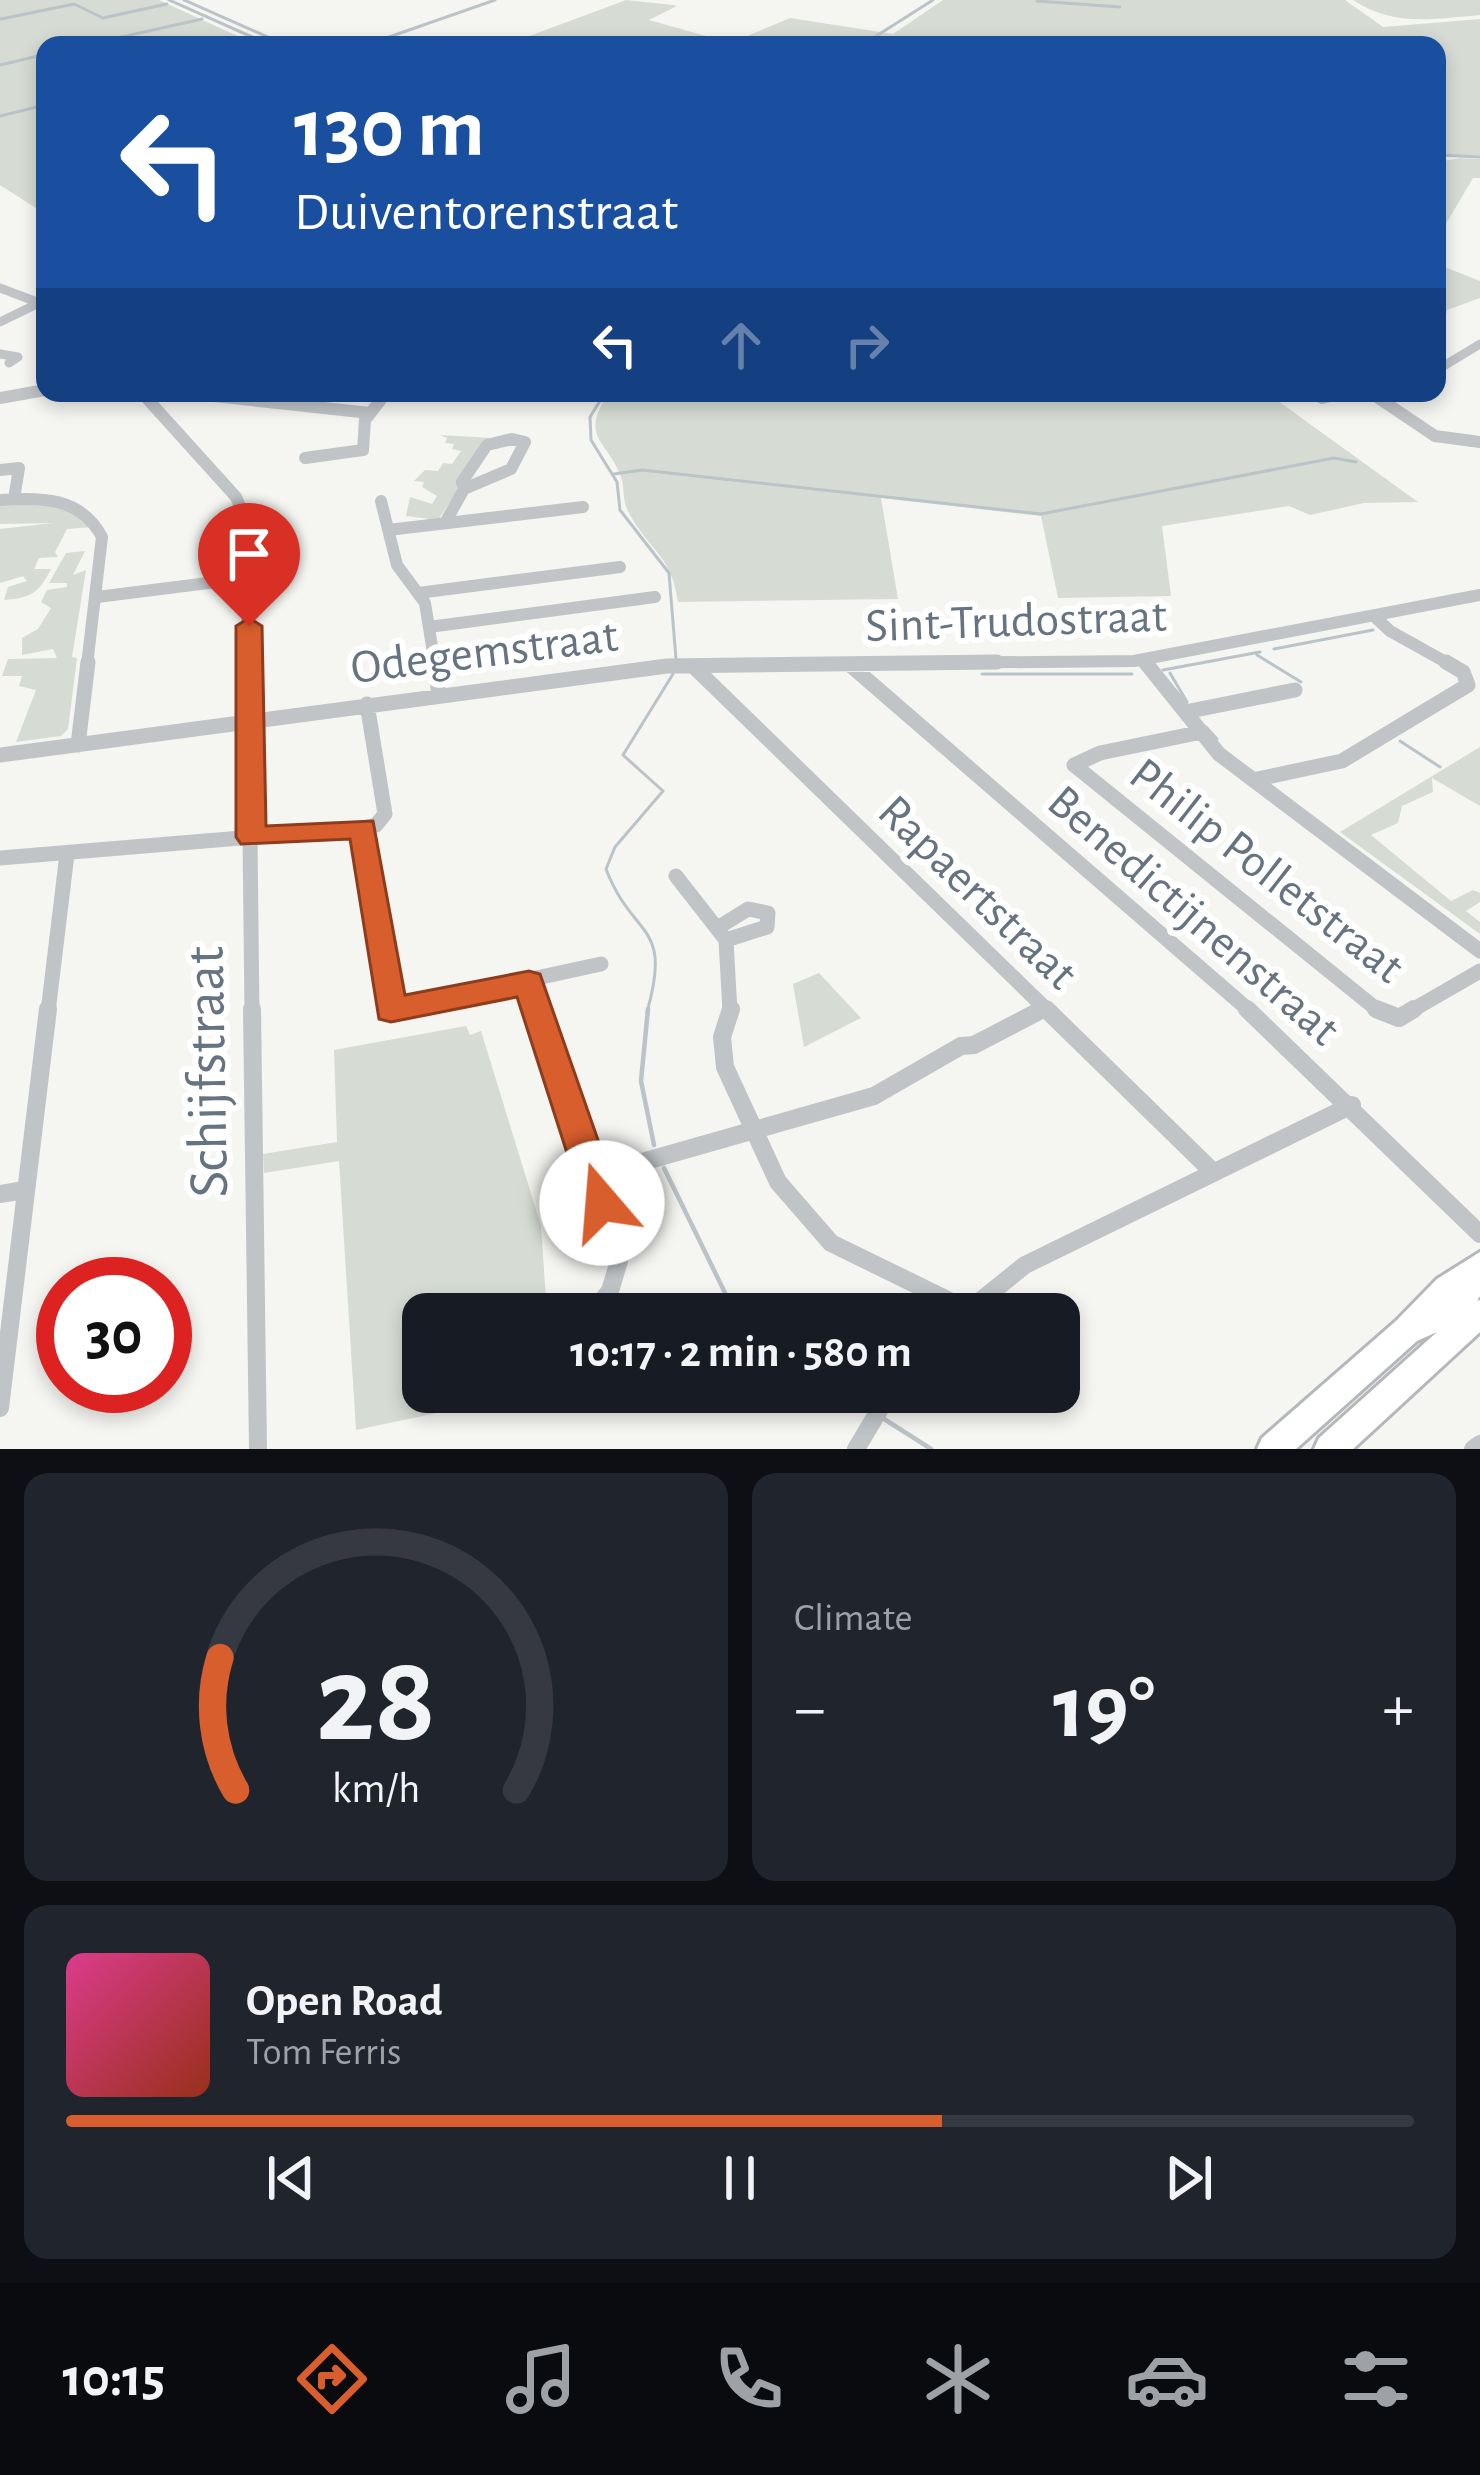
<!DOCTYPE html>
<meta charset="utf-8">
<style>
:root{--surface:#171b24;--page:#20242c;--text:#f1f3f6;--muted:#9ea1a6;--line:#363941;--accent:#d95e2d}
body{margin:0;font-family:"Alegreya Sans",sans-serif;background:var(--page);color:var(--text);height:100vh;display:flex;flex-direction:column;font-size:45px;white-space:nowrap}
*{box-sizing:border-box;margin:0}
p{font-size:39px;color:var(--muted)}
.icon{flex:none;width:66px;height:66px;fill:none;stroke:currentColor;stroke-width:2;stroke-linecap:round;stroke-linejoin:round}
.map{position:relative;height:1449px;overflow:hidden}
.sheet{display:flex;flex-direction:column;gap:24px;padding:24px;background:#0d0f14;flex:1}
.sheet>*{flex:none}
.banner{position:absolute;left:36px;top:36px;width:1410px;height:366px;border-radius:24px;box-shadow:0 6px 18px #0003;background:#1a4fa0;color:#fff;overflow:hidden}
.speed{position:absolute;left:36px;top:1257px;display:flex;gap:24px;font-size:60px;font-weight:700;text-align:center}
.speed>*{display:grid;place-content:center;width:156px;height:156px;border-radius:50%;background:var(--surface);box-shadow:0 6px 18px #0003;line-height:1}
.speed .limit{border:18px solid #d22;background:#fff;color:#111}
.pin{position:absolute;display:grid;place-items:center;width:102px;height:102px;color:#fff;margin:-123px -51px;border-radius:50% 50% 50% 0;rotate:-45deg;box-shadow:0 0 12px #0007}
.pin .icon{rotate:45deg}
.me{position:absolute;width:132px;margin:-66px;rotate:342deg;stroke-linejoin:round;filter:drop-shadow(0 0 9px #0008)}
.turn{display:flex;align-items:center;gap:42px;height:252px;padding:0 60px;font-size:54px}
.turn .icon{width:156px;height:156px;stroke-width:2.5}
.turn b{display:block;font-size:84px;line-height:102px}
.lanes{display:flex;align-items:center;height:114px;padding:0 60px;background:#0003;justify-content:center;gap:60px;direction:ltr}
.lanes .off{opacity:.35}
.big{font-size:90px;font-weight:700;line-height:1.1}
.sheet .card{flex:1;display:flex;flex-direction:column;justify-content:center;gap:18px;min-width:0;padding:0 42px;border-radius:24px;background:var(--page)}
.sheet .dial{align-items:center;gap:0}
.dial svg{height:312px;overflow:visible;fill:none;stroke:var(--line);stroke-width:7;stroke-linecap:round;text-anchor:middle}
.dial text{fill:var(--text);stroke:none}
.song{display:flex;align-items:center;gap:36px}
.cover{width:144px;height:144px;border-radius:18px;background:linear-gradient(135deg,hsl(330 70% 55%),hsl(10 70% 35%))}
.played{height:12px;border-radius:6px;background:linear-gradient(90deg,var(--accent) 65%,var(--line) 65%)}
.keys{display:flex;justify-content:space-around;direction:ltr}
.heat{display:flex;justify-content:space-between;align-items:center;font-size:66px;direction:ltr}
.sheet .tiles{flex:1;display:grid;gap:24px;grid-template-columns:1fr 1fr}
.card:last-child{grid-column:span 2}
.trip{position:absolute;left:402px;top:1293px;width:678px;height:120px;border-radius:24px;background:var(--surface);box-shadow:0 6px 18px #0003;font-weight:700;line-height:120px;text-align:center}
.tab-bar{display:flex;height:192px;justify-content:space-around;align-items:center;background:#090b0e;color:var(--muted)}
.tab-bar .icon{width:84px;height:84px}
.tab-bar .selected{color:var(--accent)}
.tab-bar b{font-size:54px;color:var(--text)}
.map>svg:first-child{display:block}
.green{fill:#d6dcd3}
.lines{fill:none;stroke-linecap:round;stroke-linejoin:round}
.stream-far1{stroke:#bac4c8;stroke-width:3}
.stream{stroke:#bac4c8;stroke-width:4.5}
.primary-casing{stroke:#b4b7bb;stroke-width:6}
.street-far3{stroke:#c0c4c7;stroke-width:9}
.street-far2{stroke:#c0c4c7;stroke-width:12}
.street-far1{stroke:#c0c4c7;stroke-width:15}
.street{stroke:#c0c4c7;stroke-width:18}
.primary{fill:#fff;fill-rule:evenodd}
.route{fill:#d95e2d;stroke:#8d3d1d;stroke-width:3}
.labels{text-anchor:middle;stroke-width:12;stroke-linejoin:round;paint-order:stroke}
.street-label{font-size:48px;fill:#667381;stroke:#fff}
.near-street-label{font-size:57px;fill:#667381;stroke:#fff}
</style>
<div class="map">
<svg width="1480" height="1449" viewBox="0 0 1480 1449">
<rect width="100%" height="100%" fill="#f5f5f2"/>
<!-- green -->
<path class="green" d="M 0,0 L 159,0 L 257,45 L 45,45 L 45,214 L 0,185 Z
M 626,0 L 673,5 L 677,6 L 649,20 L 731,43 L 790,18 L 893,34 L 943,0 L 1345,0 L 1383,27 L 1480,19 L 1480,156 L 1437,154 L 1437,45 L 505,45 Z
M 1353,0 L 1480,0 L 1480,15 C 1433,19 1394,27 1353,0 Z
M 1460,158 L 1480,159 L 1480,178 L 1473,178 L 1437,239 L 1437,162 Z
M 1437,264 L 1480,281 L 1480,298 L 1447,310 L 1443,327 L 1437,329 Z
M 608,393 L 1267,393 L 1418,502 L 1364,503 L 1310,515 L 1289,506 L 1162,526 L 1171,596 L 1058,598 L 1041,516 L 881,498 L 898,599 L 678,602 C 671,554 650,552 629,513 C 622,502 625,489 621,477 C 605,436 580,440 608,393 Z
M 440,435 L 492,438 L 438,520 L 406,516 L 410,497 L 432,504 L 437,496 L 422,487 L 424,482 L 414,481 L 425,470 L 438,471 L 443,463 L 452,464 L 461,451 L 452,449 L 454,444 L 445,443 L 447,438 Z
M 0,503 L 65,506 L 92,527 L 67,529 L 55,552 L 58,557 L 39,558 L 34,569 L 51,569 C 39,593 31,598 4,600 L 8,587 L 27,581 L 23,576 L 0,583 L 0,529 L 53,523 L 0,524 Z
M 85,551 L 73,575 L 86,570 L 72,657 L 77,658 L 68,729 L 61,736 L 16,742 L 36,690 L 19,686 L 22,676 L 2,676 L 8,659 L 57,658 L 53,649 L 22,655 L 22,638 L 38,629 L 51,608 L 41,602 L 47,590 L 67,587 L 67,583 L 49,583 L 66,553 Z
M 1480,747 L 1480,806 L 1432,778 L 1433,792 L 1402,806 L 1398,823 L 1371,835 L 1451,901 L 1473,890 L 1480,893 L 1480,902 L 1466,911 L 1480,922 L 1480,934 L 1340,832 Z
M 819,973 L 861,1018 L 804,1047 L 793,984 Z
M 466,1026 L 470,1035 L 481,1031 L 541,1226 L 547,1314 L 423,1314 L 423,1392 L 536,1392 L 356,1430 L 339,1161 L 264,1173 L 263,1154 L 337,1142 L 334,1050 Z"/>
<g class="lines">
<!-- stream-far1 -->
<path class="stream-far1" d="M 169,0 L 270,45
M 184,0 L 286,45
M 1037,1 L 1120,7
M 1,19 L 74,4 L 103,18 L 167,4
M 872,39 L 900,45
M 86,45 L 202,19
M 366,45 L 495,0
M 862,45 L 933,0
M 0,65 L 42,55
M 0,116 L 45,105
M 1437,155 L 1480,157
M 605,393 L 590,417 L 591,440 L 617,482 L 620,510 L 669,573 L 676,659
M 614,474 L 642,470 L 1041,514 L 1334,458 L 1356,462
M 1274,649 L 1373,630
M 1257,655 L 1301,682
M 1163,670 L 1260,652
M 1170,673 L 1187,702
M 982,674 L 1132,674
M 1206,727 L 1217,739
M 1400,741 L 1440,767
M 647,1012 C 673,921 633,940 606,869 L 615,847 L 663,791 L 623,755 L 673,674"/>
<!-- stream -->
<path class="stream" d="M 648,1009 L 641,1081 L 654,1145
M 664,1168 L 730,1303 L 747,1314
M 845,1392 L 868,1409
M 881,1417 L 931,1449"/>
<defs>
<path id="primary" d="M 1480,1252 L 1480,1296 L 1477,1301 L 1480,1300 L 1480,1332 L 1353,1449 L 1314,1449 L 1319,1438 L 1437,1332 L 1417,1341 L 1296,1449 L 1257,1449 L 1262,1438 L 1396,1321 L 1437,1279 Z"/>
</defs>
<!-- primary casing -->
<use href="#primary" class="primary-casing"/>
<!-- street-far3 -->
<path class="street-far3" d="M 0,288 L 45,305
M 0,322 L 39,303
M 0,354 L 18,357 L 9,363
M 1437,370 L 1480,344
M 40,391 L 45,390"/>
<!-- street-far2 -->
<path class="street-far2" d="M 142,393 L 236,497 L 246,520 L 248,665
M 1371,393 L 1435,436 L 1480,442
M 214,396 L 370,413
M 0,398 L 45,390
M 1322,398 L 1343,393
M 512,439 L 525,442 L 511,469 L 464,489 L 462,482 L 487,445 Z
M 305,458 L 363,450 L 365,420 L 386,393
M 0,470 L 19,468 L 14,499
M 0,500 C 41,497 81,497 102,537 L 87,665
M 381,501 L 397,565 L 425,603 L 435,665
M 445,523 L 464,489
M 388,530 L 583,507
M 418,593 L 620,567
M 97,597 L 248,578
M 1374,616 L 1390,631 L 1451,665
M 429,627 L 655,597
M 1143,660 L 1147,665
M 717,665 L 1134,661 L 1480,595"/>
<!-- street-far1 -->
<path class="street-far1" d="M 248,662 L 252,1012
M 434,662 L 439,695
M 1145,662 L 1219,754 L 1480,951
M 849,664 L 1251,1012
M 693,666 L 1049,1012
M 367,704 L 385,814 L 376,825 L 363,828 L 390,1010 L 601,964
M 1185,712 L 1295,690
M 1202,732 L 1100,753 L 1074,765 L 1380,1012
M 78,745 L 88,662
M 0,755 L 667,666 L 997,662
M 1253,780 L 1342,761 L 1468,685 L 1463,672 L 1446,662
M 0,858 L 363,828
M 676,876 L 726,940 L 730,1012
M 719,927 L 748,909 L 768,913 L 767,927 L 726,940
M 529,983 L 538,1012
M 48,1012 L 67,854
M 1038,1012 L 1044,1009
M 1409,1012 L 1480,971"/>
<!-- street -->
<path class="street" d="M 252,1009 L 258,1449
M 538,1009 L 619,1261 L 610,1291 L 597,1307
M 731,1009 L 722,1037 L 725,1067 L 778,1182 L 831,1243 L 968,1310
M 1046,1009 L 1211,1170
M 1247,1009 L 1480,1234
M 1376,1009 L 1399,1018 L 1414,1009
M 593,1176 L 874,1096 L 961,1046 L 974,1045 L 1043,1009
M 0,1194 L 24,1190
M 563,1314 L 575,1307 L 597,1307
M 964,1314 L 1025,1265 L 1352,1105
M 0,1408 L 48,1009
M 856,1449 L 890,1392
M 1473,1449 L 1480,1444"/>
<!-- primary -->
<use href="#primary" class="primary"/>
</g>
<!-- route -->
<path class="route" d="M 249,618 L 262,626 L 266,826 L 373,821 L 405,995 L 529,971 L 540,974 L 620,1203 L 615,1214 L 602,1218 L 589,1214 L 583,1203 L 517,997 L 391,1022 L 379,1019 L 350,839 L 241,844 L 236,837 L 236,626 Z"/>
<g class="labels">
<!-- street labels -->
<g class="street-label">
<text transform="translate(1016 619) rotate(-2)" y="17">Sint-Trudostraat</text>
<text transform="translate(484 650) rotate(-7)" y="17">Odegemstraat</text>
<text transform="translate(1268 869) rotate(38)" y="17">Philip Polletstraat</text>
<text transform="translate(979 891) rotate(44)" y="17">Rapaertstraat</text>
<text transform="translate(1195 914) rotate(41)" y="17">Benedictijnenstraat</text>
</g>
<!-- near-street labels -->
<g class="near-street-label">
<text transform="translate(205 1072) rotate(-91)" y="20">Schijfstraat</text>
</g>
</g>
</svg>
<div class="speed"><div class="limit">30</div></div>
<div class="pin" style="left:249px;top:626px;background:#d93025"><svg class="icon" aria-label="arrive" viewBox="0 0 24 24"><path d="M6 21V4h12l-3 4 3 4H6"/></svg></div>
<svg class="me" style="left:602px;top:1203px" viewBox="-20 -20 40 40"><circle r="19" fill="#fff"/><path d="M0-13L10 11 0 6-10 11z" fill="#d95e2d"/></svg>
<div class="trip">10:17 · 2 min · 580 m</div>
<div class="banner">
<div class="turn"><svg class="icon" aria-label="left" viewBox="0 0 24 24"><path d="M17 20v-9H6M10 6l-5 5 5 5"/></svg><div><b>130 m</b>Duiventorenstraat</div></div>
<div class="lanes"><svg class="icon" aria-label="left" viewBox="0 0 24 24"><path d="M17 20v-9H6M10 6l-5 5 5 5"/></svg><svg class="icon off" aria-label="ahead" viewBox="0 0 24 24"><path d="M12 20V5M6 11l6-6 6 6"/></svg><svg class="icon off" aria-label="right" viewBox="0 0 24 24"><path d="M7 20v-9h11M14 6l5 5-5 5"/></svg></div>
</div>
</div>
<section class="sheet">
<div class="tiles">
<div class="card dial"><svg viewBox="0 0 100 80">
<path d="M14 69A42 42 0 1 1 86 69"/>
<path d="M14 69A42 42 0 0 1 10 35" stroke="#d95e2d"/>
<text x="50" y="56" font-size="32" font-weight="700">28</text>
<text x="50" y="72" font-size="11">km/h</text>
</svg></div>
<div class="card"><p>Climate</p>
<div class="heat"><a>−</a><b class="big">19°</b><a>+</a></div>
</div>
<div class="card">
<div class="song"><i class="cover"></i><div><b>Open Road</b><p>Tom Ferris</p></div></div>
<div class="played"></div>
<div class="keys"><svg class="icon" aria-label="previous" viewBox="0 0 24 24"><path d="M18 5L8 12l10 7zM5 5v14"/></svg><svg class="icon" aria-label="pause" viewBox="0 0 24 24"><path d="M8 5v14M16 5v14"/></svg><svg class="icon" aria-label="next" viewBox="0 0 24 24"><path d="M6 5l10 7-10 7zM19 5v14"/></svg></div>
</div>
</div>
</section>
<nav class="tab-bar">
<b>10:15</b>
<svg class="icon selected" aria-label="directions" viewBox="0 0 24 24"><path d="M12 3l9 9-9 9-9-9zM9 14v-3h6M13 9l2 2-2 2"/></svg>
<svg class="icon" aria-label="music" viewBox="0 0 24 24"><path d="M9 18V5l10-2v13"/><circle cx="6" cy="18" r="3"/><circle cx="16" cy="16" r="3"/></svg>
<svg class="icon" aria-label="phone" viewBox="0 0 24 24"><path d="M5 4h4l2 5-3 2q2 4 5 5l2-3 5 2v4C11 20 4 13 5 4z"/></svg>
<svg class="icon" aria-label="climate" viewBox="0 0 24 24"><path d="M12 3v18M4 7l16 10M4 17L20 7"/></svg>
<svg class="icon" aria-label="car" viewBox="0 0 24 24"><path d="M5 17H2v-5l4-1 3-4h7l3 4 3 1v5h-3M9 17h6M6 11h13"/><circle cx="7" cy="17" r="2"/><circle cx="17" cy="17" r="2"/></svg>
<svg class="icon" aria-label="filters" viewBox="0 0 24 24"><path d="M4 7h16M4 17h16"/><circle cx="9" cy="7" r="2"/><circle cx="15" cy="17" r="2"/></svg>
</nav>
